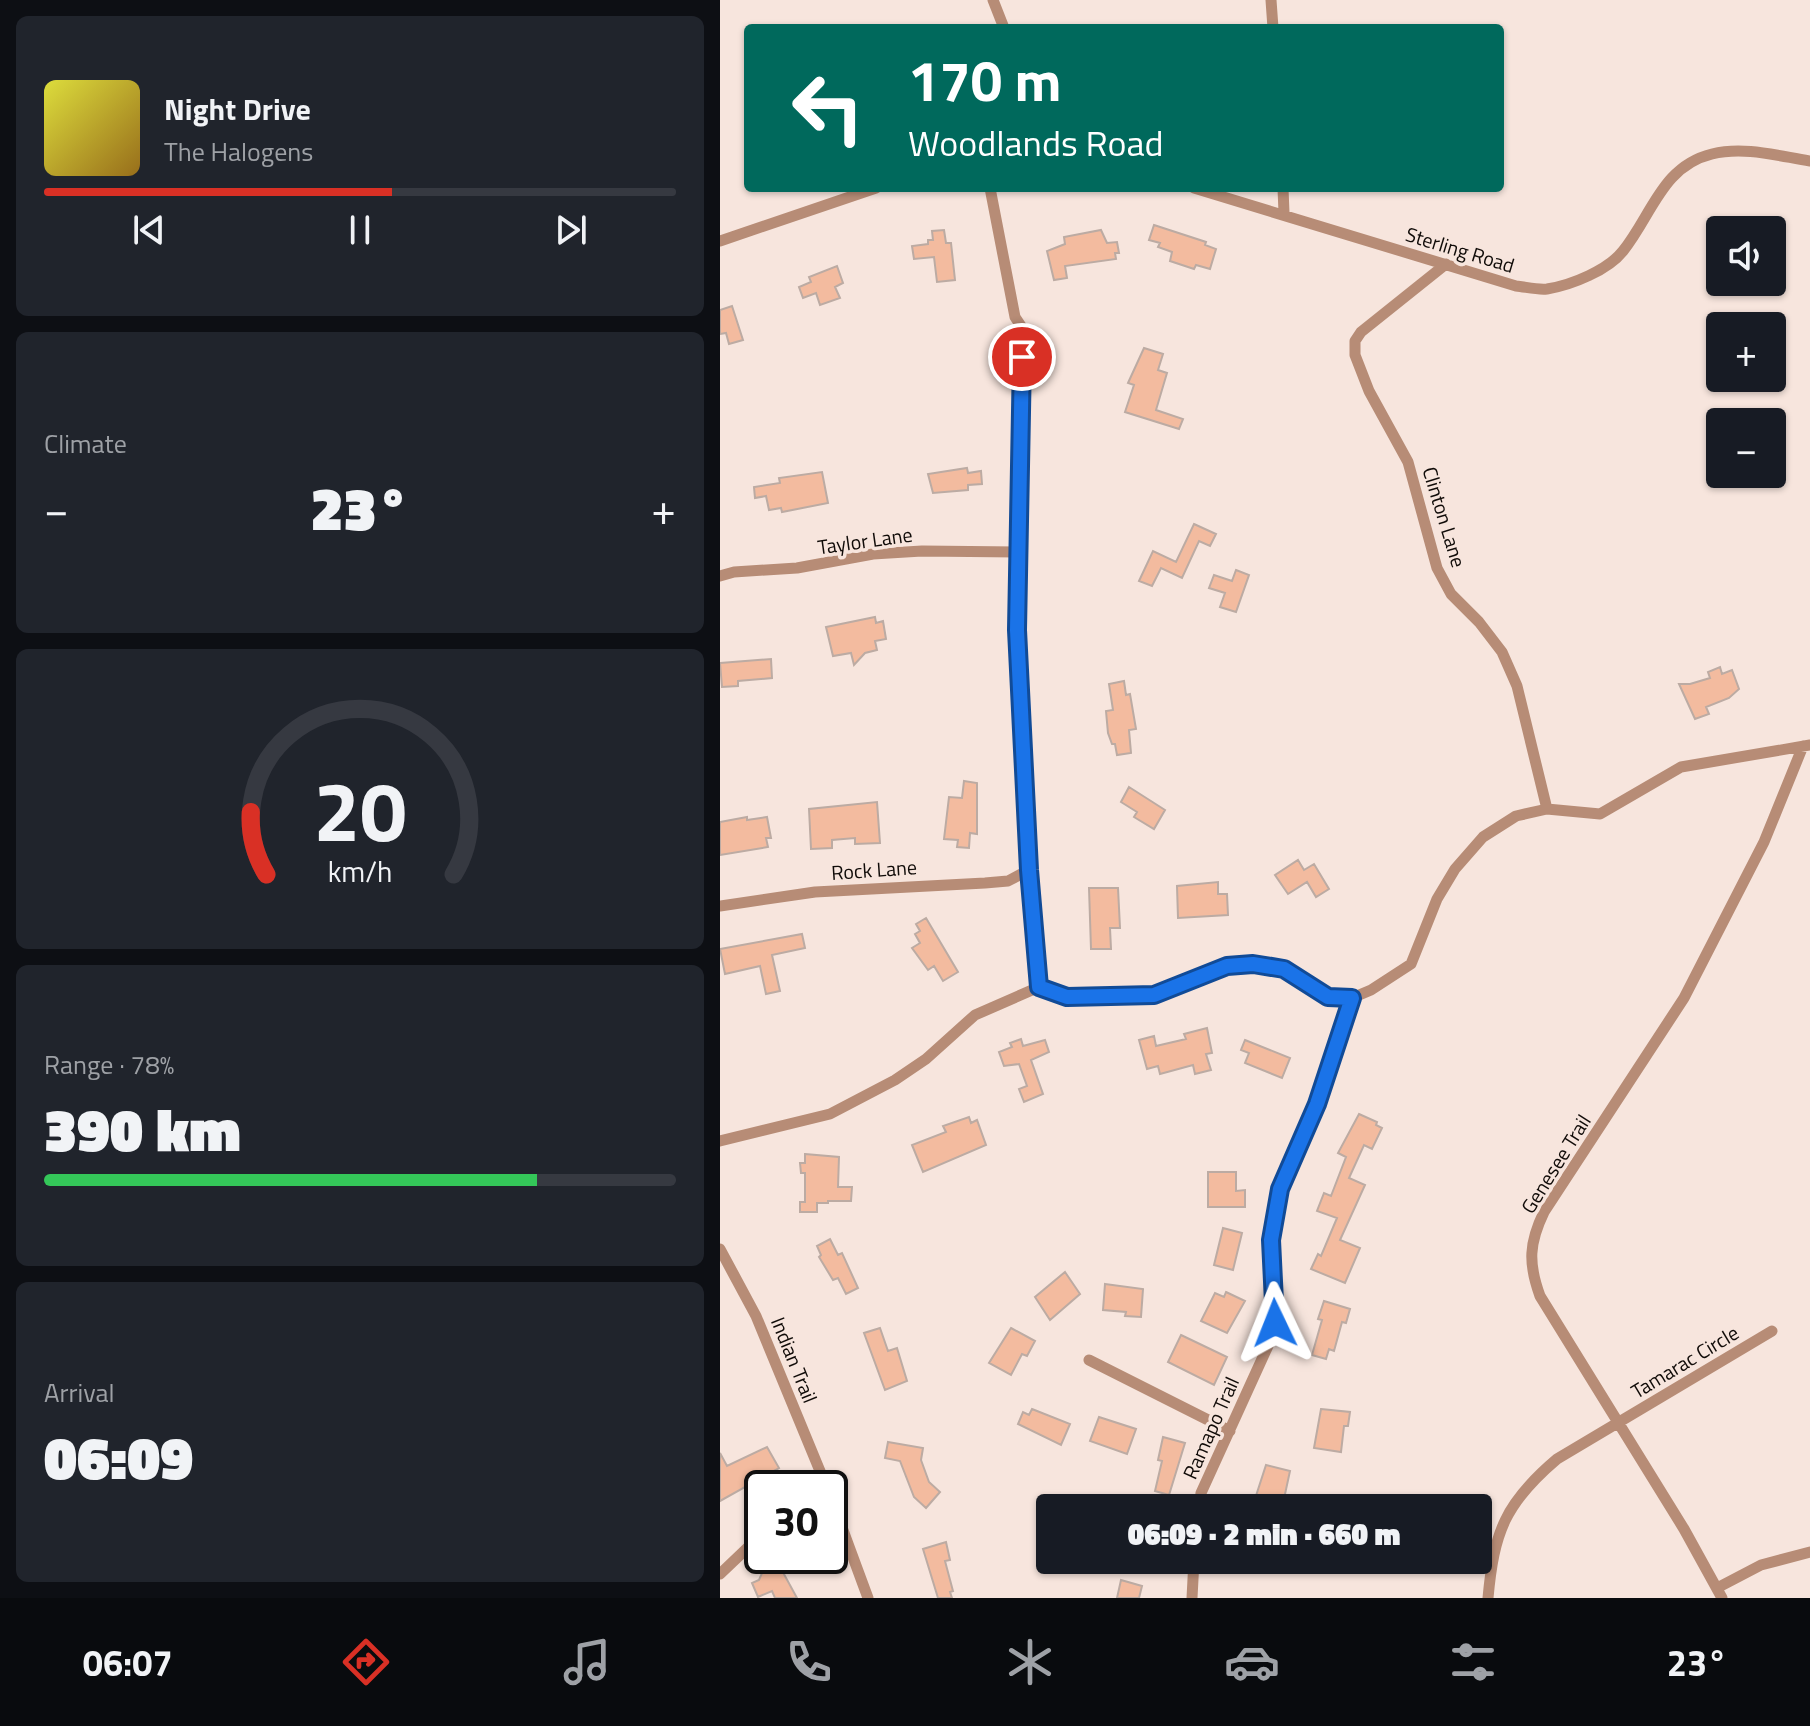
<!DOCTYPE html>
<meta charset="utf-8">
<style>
:root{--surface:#171b24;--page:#20242c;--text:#f1f3f6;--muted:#9ea1a6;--line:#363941;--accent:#d93025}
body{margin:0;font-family:"Titillium Web",sans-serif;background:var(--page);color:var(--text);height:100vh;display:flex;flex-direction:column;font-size:30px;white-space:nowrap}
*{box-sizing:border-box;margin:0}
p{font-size:26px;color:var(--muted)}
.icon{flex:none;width:44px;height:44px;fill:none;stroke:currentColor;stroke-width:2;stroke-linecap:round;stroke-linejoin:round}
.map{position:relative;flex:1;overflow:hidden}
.drawer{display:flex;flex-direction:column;gap:16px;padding:16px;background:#0d0f14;width:720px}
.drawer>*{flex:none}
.hud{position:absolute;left:24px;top:24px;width:760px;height:168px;border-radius:8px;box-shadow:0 2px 6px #0004;background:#00695c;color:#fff;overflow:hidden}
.tools{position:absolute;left:986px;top:216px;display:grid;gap:16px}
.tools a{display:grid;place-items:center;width:80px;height:80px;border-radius:8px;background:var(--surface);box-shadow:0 2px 6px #0004;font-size:40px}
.speed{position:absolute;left:24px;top:1470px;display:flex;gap:16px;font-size:40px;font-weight:700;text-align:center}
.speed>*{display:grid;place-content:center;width:104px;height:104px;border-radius:50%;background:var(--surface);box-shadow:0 2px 6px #0004;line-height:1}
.speed .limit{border:4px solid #111;border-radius:12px;background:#fff;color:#111}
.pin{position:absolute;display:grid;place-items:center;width:68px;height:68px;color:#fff;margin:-34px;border:4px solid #fff;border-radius:50%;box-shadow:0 2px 8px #0007}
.me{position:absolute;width:88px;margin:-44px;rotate:358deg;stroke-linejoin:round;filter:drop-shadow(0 0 6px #0008)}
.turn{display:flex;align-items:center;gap:28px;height:168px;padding:0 32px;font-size:36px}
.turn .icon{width:104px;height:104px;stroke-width:2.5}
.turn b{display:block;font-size:56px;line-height:68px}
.big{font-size:60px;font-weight:800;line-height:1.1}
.drawer .widget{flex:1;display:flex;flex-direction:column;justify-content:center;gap:12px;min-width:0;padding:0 28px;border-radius:12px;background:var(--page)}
.drawer .dial{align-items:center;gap:0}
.dial svg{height:208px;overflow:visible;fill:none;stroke:var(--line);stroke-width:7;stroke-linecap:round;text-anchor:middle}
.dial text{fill:var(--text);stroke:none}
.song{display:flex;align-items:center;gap:24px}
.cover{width:96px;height:96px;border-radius:12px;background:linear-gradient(135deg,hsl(60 70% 55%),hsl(40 70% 35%))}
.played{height:8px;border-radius:4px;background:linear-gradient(90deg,var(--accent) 55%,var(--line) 55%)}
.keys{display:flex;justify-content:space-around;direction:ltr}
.heat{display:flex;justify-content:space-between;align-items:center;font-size:44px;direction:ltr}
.charge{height:12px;border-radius:6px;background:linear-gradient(90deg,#34c759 78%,var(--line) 0)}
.trip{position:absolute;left:316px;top:1494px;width:456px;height:80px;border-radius:8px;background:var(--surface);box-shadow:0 2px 6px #0004;font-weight:800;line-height:80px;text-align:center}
.tab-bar{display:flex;height:128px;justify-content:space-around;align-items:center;background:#090b0e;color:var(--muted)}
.tab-bar .icon{width:56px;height:56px}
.tab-bar .on{color:var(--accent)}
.tab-bar b{font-size:36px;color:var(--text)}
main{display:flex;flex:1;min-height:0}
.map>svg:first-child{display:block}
.building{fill:#f3bb9f;stroke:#bcaba3;stroke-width:2}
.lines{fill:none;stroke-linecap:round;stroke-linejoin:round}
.minor{stroke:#b78c76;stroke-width:11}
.route-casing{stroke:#114b97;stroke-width:20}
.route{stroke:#1a73e8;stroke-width:14}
.labels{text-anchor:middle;stroke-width:7;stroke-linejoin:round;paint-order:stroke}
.street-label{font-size:20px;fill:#100b08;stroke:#f7e5dd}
</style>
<main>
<section class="drawer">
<div class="widget">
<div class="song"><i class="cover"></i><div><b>Night Drive</b><p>The Halogens</p></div></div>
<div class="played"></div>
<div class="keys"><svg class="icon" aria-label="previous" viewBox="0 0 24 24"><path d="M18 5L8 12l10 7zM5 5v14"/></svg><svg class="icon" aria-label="pause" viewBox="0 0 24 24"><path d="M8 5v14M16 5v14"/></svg><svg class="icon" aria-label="next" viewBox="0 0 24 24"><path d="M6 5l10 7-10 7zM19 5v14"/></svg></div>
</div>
<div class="widget"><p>Climate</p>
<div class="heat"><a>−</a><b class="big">23°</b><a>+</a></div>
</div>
<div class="widget dial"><svg viewBox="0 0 100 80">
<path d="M14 69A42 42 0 1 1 86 69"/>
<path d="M14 69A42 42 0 0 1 8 45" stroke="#d93025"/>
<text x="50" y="56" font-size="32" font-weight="700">20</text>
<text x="50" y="72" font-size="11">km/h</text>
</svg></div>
<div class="widget"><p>Range · 78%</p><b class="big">390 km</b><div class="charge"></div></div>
<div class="widget"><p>Arrival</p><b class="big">06:09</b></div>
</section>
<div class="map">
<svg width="1090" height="1598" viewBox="0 0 1090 1598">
<rect width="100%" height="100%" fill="#f7e5dd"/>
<!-- building -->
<path class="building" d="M 434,225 L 486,242 L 485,245 L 496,249 L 490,269 L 476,265 L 474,269 L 450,261 L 452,252 L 438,247 L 440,243 L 429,240 Z
M 224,230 L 226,243 L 231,243 L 235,280 L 217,282 L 214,257 L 194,259 L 192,246 L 208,244 L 208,240 L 213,240 L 212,231 Z
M 381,230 L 387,243 L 397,242 L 399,253 L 395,253 L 396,259 L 345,266 L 347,278 L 334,280 L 327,251 L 345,244 L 344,237 Z
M 117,266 L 123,283 L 115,287 L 120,298 L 100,305 L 96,293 L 83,298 L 79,287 L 91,282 L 89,277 Z
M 12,306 L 23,340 L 9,344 L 6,333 L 0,334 L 0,310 Z
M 424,348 L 443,354 L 438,370 L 447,373 L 436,410 L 463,419 L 459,429 L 405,412 L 414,385 L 408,383 Z
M 247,468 L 248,473 L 261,471 L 262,484 L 248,485 L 248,490 L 213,493 L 208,474 Z
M 102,472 L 108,503 L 62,512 L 61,508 L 49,510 L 46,496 L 35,498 L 34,487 L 60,483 L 59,478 Z
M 474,524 L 496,534 L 490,546 L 479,541 L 462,578 L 441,568 L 432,586 L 419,581 L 433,551 L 456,562 Z
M 516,570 L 529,575 L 516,612 L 500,607 L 505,593 L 489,588 L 494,575 L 512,581 Z
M 155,617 L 156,623 L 163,621 L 166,639 L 155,641 L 157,650 L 145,653 L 134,665 L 131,653 L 113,656 L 106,627 Z
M 51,659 L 52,678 L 18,681 L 18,686 L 2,687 L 0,663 Z
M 1000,667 L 1002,674 L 1012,670 L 1019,689 L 1009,698 L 986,707 L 989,714 L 975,719 L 959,684 L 970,684 L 990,678 L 988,672 Z
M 404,681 L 406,695 L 410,694 L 416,729 L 409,730 L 411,753 L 397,755 L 395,744 L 392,744 L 388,733 L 386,711 L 393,710 L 389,684 Z
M 244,781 L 257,783 L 257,834 L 250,833 L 249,848 L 237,847 L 238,840 L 224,839 L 229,797 L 242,798 Z
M 409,787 L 445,810 L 434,829 L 414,817 L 417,812 L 401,802 Z
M 157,802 L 160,843 L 135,844 L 135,838 L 112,840 L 112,848 L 91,849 L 89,809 Z
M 27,817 L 27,820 L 47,817 L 51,838 L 46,838 L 48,847 L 0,855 L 0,822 Z
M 578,860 L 584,870 L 594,864 L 609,889 L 596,897 L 587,882 L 568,894 L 555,875 Z
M 498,882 L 498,894 L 507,894 L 508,915 L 458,918 L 457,886 Z
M 369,888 L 398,888 L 400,928 L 390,928 L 391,949 L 371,949 Z
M 206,918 L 238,972 L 223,981 L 214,966 L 208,970 L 192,948 L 200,943 L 195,934 L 200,931 L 196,924 Z
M 82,934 L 85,948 L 52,955 L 60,991 L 46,994 L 40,966 L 5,974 L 0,949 Z
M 487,1028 L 492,1053 L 486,1054 L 491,1070 L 475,1074 L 473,1065 L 440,1074 L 438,1066 L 427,1069 L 419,1040 L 434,1036 L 436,1046 L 466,1039 L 464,1034 Z
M 301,1039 L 303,1046 L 325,1040 L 329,1052 L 311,1060 L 323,1094 L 304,1102 L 299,1089 L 307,1086 L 299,1064 L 284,1066 L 279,1052 L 292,1047 L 290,1043 Z
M 525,1040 L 570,1058 L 562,1078 L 525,1063 L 529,1053 L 521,1050 Z
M 639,1114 L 657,1122 L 656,1125 L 662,1128 L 652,1149 L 644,1145 L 629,1178 L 645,1185 L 620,1240 L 640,1248 L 625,1283 L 591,1269 L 598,1254 L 601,1256 L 617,1218 L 597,1211 L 604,1193 L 611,1196 L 626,1157 L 618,1153 Z
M 249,1117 L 251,1123 L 257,1120 L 266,1145 L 203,1172 L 192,1145 L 226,1132 L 223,1126 Z
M 85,1154 L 119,1157 L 118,1187 L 132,1187 L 131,1201 L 108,1201 L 108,1203 L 97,1203 L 97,1212 L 80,1212 L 80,1202 L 85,1202 L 85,1173 L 81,1173 L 80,1163 L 85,1163 Z
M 488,1172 L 516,1172 L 516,1191 L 525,1190 L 525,1207 L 488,1207 Z
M 503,1228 L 522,1233 L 513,1270 L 494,1265 Z
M 110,1239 L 118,1255 L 122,1253 L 138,1288 L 126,1294 L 118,1278 L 113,1280 L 99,1257 L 101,1255 L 97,1246 Z
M 345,1272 L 360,1294 L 330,1320 L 315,1297 Z
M 385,1284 L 423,1289 L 421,1317 L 405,1316 L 406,1312 L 383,1310 Z
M 506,1292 L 525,1301 L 507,1333 L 481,1321 L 495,1293 L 504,1297 Z
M 604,1301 L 630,1309 L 626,1323 L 622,1322 L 614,1351 L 609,1349 L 606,1359 L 592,1355 L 602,1320 L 598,1319 Z
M 160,1328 L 168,1351 L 177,1348 L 187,1381 L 165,1390 L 144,1333 Z
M 291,1328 L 315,1341 L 307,1356 L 302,1354 L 291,1375 L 269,1363 Z
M 461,1335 L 507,1357 L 494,1385 L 448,1362 Z
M 312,1409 L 350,1424 L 341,1445 L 298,1424 L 303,1412 L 309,1415 Z
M 601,1409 L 630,1412 L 628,1426 L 624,1426 L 621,1452 L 594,1448 Z
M 379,1417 L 416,1429 L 407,1454 L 370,1441 Z
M 443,1437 L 465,1443 L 449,1495 L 435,1491 L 442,1461 L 438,1460 Z
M 168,1442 L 203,1448 L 201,1460 L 209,1482 L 220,1492 L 206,1508 L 194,1497 L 180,1461 L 165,1458 Z
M 47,1447 L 59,1468 L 0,1501 L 0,1453 L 7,1466 Z
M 546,1465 L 570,1471 L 562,1508 L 534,1502 Z
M 226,1542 L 230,1560 L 225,1561 L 233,1591 L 230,1592 L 232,1598 L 218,1598 L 203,1549 Z
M 59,1565 L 77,1598 L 55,1598 L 52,1591 L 38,1597 L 32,1583 L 39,1580 L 42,1573 Z
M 401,1580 L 422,1586 L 419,1598 L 397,1598 Z"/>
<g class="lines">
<!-- minor -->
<path class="minor" d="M 273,0 L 284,28
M 551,0 L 553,28
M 270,188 L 295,317 L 303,329 L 297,630 L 309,870 L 319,987
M 474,188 L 796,286 C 806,287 817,290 827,289 C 852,285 888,270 903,251 C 932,215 942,166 992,154 C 1024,146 1058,156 1090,161
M 563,188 L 564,213
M 0,241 L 156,188
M 726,264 L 641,332 L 635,341 L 635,355 L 649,391 L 688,462 L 717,568 L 731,594 L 759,622 L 782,652 L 797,686 L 827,809
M 0,576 L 14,572 L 77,568 L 153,554 L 202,551 L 297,552
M 0,906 L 95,892 L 265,883 L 288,881 L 309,870
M 0,1141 L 110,1114 L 175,1080 L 206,1059 L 255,1015 L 319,987 L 347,997 L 434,995 L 507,966 L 533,964 L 564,969 L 608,997 L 632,998 L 651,990 L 691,964 L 717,899 L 735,869 L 763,837 L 796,816 L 827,809 L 880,814 L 961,767 L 1090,745
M 0,1249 L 36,1316 L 107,1488
M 369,1360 L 510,1431
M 110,1495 L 148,1598
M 479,1508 L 481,1493 L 552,1337 L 555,1323 L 551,1240 L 560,1189 L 597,1104 L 632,998
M 0,1574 L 42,1534
M 997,1588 L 1041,1565 L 1090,1552
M 472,1598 L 474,1560
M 768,1598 C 774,1532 785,1503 837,1459 L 1052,1331
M 1002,1598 L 964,1529 L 820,1296 C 808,1263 809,1243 824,1212 L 964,998 L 1044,842 L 1083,746"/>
</g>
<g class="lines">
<defs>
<path id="route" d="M 302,357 L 297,630 L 309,870 L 319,987 L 347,997 L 434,995 L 507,966 L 533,964 L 564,969 L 608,997 L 632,998 L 597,1104 L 560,1189 L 551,1240 L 555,1323"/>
</defs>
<!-- route casing -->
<use href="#route" class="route-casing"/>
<!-- route -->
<use href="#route" class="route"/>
</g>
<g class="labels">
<!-- street labels -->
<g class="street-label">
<text transform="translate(740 250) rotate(17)" y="7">Sterling Road</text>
<text transform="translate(724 517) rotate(73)" y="7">Clinton Lane</text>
<text transform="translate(145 541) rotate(-8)" y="7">Taylor Lane</text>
<text transform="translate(154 870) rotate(-4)" y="7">Rock Lane</text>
<text transform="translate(836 1164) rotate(-58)" y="7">Genesee Trail</text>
<text transform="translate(74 1360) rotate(68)" y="7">Indian Trail</text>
<text transform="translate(965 1362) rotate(-31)" y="7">Tamarac Circle</text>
<text transform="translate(491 1428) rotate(-66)" y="7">Ramapo Trail</text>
</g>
</g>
</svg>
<div class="tools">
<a><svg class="icon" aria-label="sound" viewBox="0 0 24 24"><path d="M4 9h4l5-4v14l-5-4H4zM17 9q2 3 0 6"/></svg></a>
<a>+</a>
<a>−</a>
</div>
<div class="speed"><div class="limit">30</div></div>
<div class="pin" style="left:302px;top:357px;background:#d93025"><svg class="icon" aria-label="arrive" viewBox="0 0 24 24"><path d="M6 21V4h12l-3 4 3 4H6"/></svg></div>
<svg class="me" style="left:555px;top:1323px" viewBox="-20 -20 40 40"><path d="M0-17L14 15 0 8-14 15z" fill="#1a73e8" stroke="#fff" stroke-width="4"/></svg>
<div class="trip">06:09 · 2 min · 660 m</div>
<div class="hud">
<div class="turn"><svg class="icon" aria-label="left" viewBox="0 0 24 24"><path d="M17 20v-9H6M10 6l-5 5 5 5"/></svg><div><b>170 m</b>Woodlands Road</div></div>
</div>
</div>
</main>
<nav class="tab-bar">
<b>06:07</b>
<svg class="icon on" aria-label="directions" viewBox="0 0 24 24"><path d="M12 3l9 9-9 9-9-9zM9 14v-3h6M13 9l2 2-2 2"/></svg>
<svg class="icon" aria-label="music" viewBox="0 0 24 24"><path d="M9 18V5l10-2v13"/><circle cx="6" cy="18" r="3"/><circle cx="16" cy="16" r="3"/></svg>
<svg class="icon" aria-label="phone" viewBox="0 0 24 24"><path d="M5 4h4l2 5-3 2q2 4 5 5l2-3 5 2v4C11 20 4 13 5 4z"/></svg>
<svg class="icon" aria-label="climate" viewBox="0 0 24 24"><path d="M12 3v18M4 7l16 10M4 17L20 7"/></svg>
<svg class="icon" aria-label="car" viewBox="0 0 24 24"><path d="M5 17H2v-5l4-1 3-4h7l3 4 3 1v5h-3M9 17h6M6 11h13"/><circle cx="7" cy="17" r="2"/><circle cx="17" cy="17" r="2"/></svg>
<svg class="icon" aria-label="filters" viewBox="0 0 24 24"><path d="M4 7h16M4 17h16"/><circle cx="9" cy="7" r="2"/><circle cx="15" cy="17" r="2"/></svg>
<b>23°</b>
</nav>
